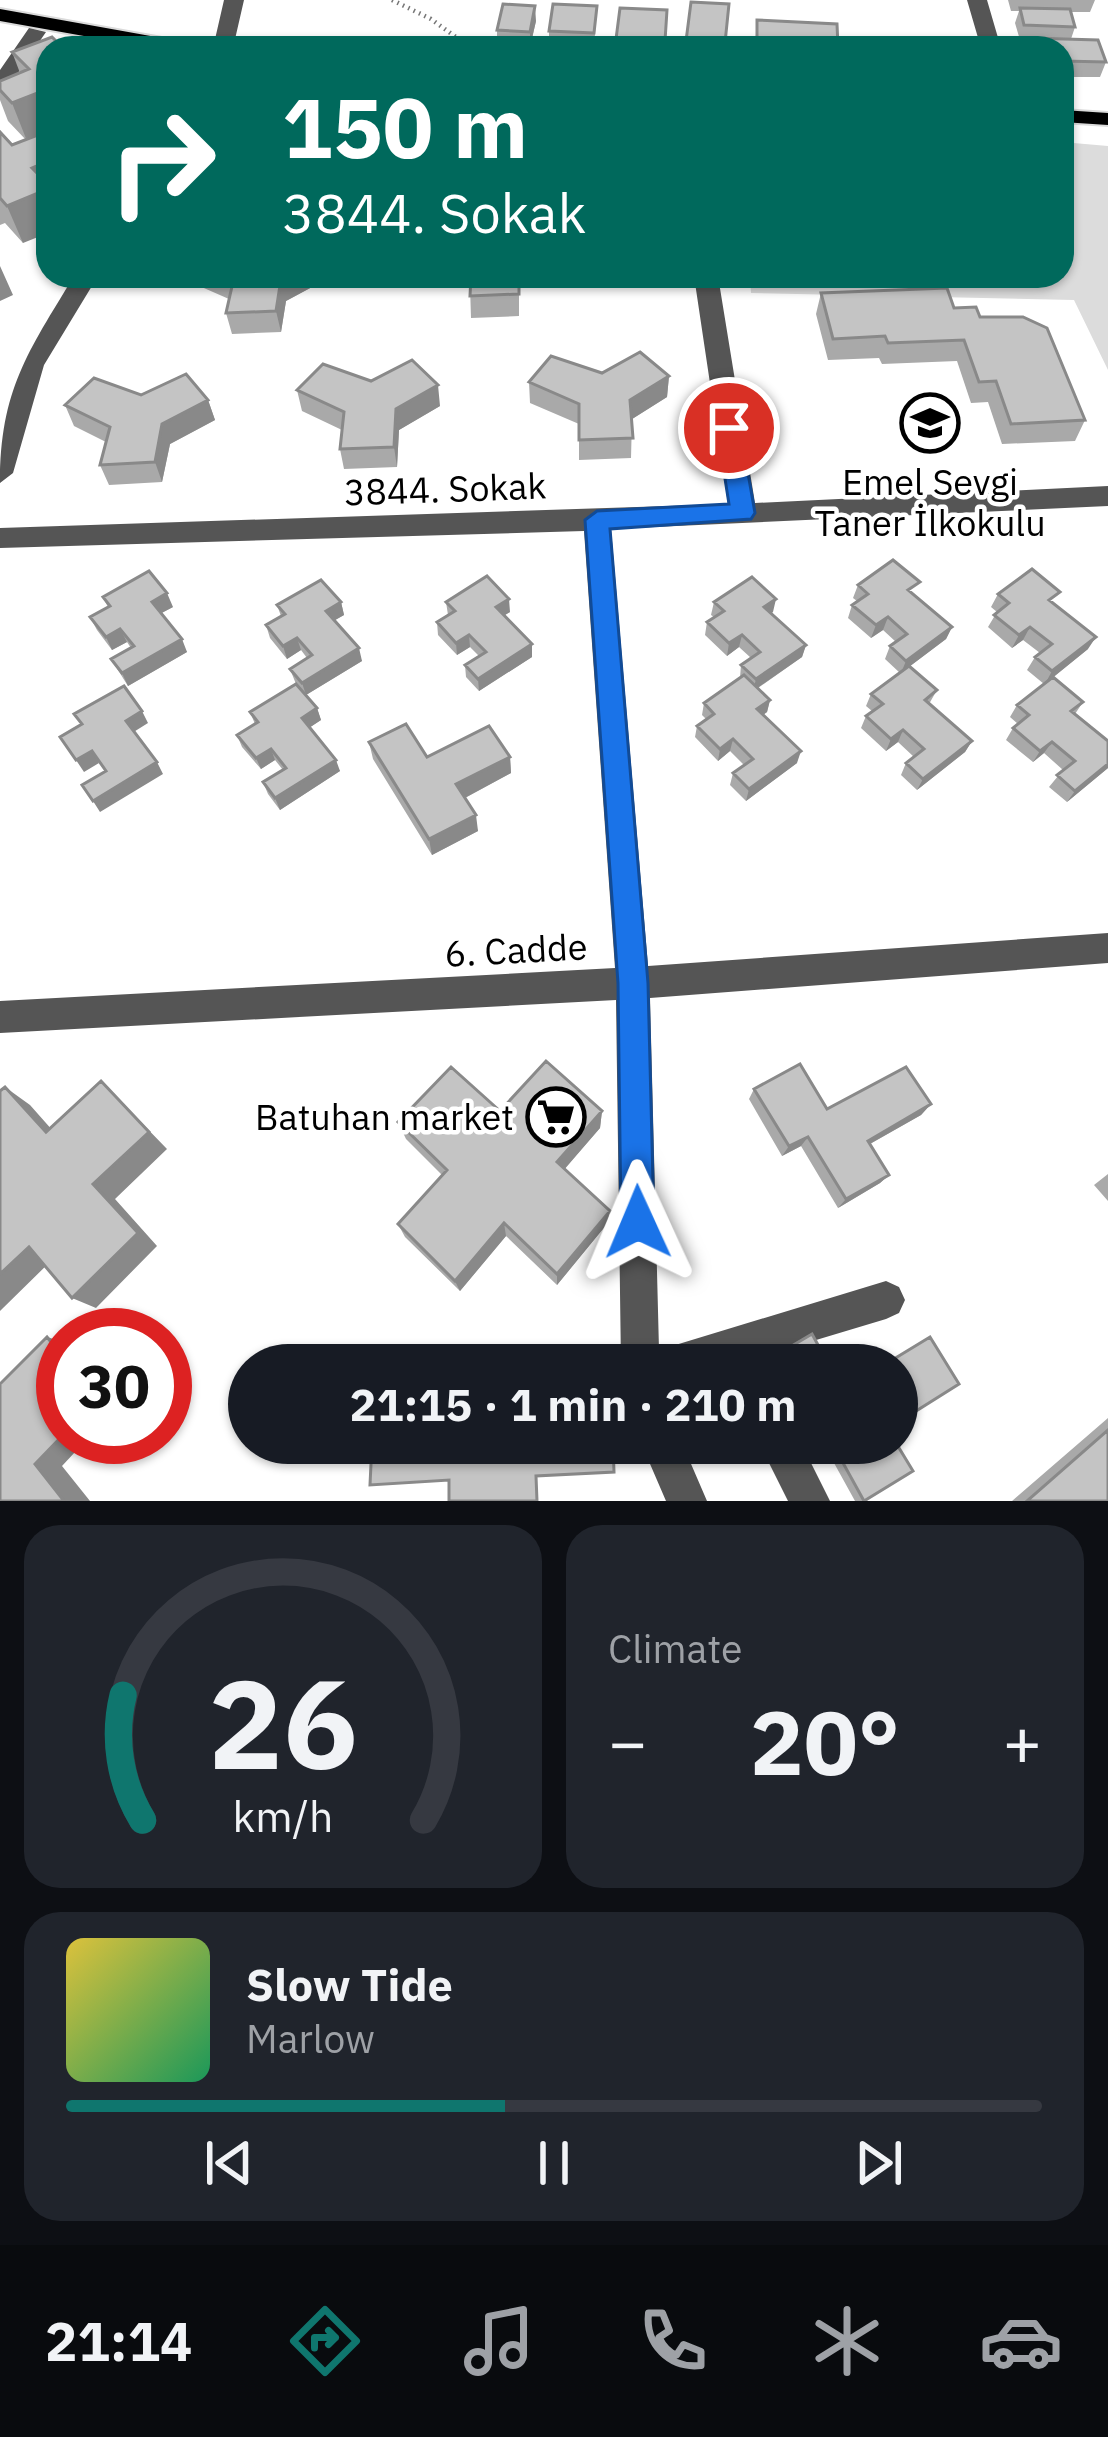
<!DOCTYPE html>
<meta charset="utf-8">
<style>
:root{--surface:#171b24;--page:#20242c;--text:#f1f3f6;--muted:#9ea1a6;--line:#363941;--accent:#0f766e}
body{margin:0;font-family:"IBM Plex Sans",sans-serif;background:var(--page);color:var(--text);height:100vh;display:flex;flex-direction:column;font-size:45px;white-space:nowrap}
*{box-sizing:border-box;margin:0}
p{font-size:39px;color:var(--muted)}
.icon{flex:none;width:66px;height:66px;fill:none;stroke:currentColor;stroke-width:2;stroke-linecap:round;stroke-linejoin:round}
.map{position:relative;height:1501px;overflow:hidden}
.details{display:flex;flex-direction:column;gap:24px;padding:24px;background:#0d0f14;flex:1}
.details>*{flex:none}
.hud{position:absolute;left:36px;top:36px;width:1038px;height:252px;border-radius:36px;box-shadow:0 3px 9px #0004;background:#00695c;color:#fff;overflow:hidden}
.speed{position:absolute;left:36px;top:1308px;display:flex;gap:24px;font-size:60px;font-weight:700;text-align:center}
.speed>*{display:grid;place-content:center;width:156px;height:156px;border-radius:50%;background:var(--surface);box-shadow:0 3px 9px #0004;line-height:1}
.speed .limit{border:18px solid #d22;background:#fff;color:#111}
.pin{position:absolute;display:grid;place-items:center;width:102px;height:102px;color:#fff;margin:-51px;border:6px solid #fff;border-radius:50%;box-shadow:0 3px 12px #0007}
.me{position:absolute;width:132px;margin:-66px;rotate:359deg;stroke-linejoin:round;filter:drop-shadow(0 0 9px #0008)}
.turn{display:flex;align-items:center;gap:42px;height:252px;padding:0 48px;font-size:54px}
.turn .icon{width:156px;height:156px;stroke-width:2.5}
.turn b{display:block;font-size:84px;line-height:102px}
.big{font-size:90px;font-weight:700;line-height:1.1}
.details .card{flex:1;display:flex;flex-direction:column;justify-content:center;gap:18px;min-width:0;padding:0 42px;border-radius:36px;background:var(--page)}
.details .dial{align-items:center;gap:0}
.dial svg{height:312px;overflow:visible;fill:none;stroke:var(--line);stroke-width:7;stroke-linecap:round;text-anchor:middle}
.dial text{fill:var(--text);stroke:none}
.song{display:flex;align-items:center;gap:36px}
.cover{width:144px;height:144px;border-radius:18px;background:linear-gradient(135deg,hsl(50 70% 55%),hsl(150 70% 35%))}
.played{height:12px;border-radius:6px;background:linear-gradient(90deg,var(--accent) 45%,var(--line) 45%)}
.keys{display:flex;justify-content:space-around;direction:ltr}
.heat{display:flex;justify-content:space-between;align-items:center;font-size:66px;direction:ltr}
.details .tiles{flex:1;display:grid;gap:24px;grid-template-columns:1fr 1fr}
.card:last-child{grid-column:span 2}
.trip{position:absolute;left:228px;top:1344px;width:690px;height:120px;border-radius:60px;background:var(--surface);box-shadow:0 3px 9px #0004;font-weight:700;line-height:120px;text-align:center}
.tabs{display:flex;height:192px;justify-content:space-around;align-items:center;background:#090b0e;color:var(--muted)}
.tabs .icon{width:84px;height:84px}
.tabs .current{color:var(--accent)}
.tabs b{font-size:54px;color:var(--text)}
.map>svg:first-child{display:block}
.green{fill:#dcdcdc}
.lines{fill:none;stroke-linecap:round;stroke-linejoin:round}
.major-casing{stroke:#dbdbdb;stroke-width:4}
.path{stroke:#777;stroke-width:4.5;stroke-dasharray:1.5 4.5;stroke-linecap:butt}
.minor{fill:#555;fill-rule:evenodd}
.major{fill:#000;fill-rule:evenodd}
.wall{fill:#a9a9a9}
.shaded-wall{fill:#898989}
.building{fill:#c4c4c4;stroke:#898989;stroke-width:3}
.route{fill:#1a73e8;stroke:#114b97;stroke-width:3}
.labels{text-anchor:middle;stroke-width:9;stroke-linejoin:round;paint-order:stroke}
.poi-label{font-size:36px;fill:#000;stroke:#fff}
.street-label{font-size:36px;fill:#000;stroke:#fff}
</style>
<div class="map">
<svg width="1108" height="1501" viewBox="0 0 1108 1501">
<rect width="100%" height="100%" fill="#fff"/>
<!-- green -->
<path class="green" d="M 1062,142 L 1108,146 L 1108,370 L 1074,300 L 751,293 L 750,276 L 1062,276 Z"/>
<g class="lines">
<defs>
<path id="major" d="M 0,9 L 184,42 L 194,48 L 151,48 L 0,21 Z
M 1062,110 L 1108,113 L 1108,125 L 1062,122 Z"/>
</defs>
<!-- major casing -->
<use href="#major" class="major-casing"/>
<!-- path -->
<path class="path" d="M 392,0 L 431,19 L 471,48"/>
<!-- minor -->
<path class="minor" d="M 224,0 L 244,0 L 233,48 L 213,48 Z
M 967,0 L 987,0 L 1001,48 L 981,48 Z
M 29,28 L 46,32 L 7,89 L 0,91 L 0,70 Z
M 74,276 L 98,276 L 44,365 L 13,473 L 0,483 C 0,390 28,352 74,276 Z
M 694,276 L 718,276 L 755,503 L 1108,486 L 1108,506 L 611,529 L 648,966 L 1108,933 L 1108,963 L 650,998 L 659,1350 L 886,1281 L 899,1287 L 905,1300 L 899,1313 L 886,1319 L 733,1365 L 621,1365 L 616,1000 L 0,1033 L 0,1001 L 615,968 L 584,531 L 0,548 L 0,528 L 728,504 Z
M 641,1443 L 682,1443 L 707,1501 L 666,1501 Z
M 759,1443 L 801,1443 L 830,1501 L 788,1501 Z"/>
<!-- major -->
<use href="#major" class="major"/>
</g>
<!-- wall -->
<path class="wall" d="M 1008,0 L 1095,0 L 1090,12 L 1070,12 L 1075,27 L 1071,39 L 1106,62 L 1100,77 L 1062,77 L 1062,48 L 1026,48 L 1029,40 L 1020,40 L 1015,23 L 1019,11 L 1011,11 Z
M 691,2 L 729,4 L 724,48 L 686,48 Z
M 597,6 L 594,48 L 549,46 L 549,31 Z
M 667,10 L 664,48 L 616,48 L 616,39 Z
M 757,20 L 838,48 L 755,48 Z
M 536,21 L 530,47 L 497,45 L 497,30 Z
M 48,48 L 23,243 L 5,223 L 0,225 L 0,132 L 12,145 L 26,140 L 8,121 L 0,100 L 0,81 L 20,73 L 12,52 Z
M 194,276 L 324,276 L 325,280 L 286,301 L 281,332 L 232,334 L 226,313 L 229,299 L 197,285 Z
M 446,276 L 535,276 L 519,285 L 519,316 L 471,318 L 470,286 Z
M 821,293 L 954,308 L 980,317 L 1085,420 L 1075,441 L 1002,444 L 988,402 L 971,403 L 957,361 L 882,364 L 879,358 L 828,360 L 816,314 Z
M 602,373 L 669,376 L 667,397 L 632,419 L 631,458 L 579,460 L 579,424 L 530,403 L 529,382 Z
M 297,390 L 440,406 L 399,430 L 397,467 L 344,469 L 340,449 L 342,430 L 302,411 Z
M 141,395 L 208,400 L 215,420 L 170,444 L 162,482 L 109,485 L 100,465 L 106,442 L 74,426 L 65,405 Z
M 858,585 L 914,595 L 952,627 L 946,639 L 910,666 L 937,690 L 929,704 L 972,741 L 965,752 L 917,790 L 901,775 L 906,763 L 914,757 L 898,742 L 886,751 L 861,728 L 866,716 L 872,711 L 866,706 L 871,694 L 900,673 L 885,659 L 890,646 L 896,642 L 883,630 L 871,638 L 848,618 L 852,605 L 857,601 L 853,598 Z
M 998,594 L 1053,603 L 1088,649 L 1053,677 L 1083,702 L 1075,714 L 1108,768 L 1067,802 L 1049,787 L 1063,770 L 1044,753 L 1033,762 L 1006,740 L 1013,728 L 1018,724 L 1010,717 L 1017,705 L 1044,684 L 1027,670 L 1035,657 L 1040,653 L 1023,640 L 1012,648 L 988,627 L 997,612 L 991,607 Z
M 103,597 L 173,607 L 161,613 L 187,652 L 128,686 L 111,659 L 131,648 L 127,642 L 112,650 L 97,630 L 90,617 L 108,607 Z
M 341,602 L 344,615 L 335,620 L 362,661 L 306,695 L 317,708 L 321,720 L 310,727 L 340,771 L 280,810 L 268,794 L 263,782 L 283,770 L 275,760 L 261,769 L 242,747 L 237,735 L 255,724 L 250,712 L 296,684 L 290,669 L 307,658 L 301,650 L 287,659 L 270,638 L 266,625 L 281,616 L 277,605 Z
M 446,602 L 510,612 L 504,615 L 532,657 L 479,691 L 466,677 L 465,665 L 479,656 L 470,647 L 457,655 L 438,635 L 437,622 L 448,615 Z
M 714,602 L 773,612 L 771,613 L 806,645 L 802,657 L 758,688 L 770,700 L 767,712 L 763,715 L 797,763 L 746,801 L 730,785 L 733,773 L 744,765 L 730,751 L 718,761 L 695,737 L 697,726 L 706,719 L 702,715 L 704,703 L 740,678 L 741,665 L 751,658 L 739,647 L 727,656 L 705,635 L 707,622 L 714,617 L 711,615 Z
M 369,742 L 427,757 L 510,757 L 511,773 L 465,798 L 478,831 L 432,855 L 373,759 Z
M 754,1089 L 827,1109 L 931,1104 L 921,1115 L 870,1144 L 889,1175 L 880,1183 L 838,1208 L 801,1146 L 782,1156 L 749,1099 Z
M 500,1111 L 602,1111 L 600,1128 L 564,1169 L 610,1211 L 607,1224 L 557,1285 L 506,1236 L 460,1291 L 405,1237 L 398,1224 L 442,1175 L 406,1139 L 398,1122 Z
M 1108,1174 L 1108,1201 L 1094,1185 Z
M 1108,1418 L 1108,1501 L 1012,1501 Z
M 823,1443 L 896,1443 L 867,1501 L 855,1501 Z"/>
<!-- shaded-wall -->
<path class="shaded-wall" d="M 535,6 L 536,21 L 530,47 L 530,32 Z
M 48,89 L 48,132 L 27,141 L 12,103 Z
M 48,161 L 48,233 L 23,243 L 7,206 L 32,168 Z
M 0,266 L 13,295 L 0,301 Z
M 287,276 L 324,276 L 325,280 L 286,301 L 281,332 L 276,311 L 281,279 Z
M 519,276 L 535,276 L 519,285 L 519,316 Z
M 669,376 L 667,397 L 629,421 L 630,400 Z
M 438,385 L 440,406 L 399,430 L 397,467 L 394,447 L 396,409 Z
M 208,400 L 215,420 L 170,444 L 162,482 L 155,462 L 162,424 Z
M 167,593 L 173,607 L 158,615 L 152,602 Z
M 509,599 L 510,612 L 497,620 L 496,607 Z
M 776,599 L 773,612 L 761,620 L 764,607 Z
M 341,602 L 344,615 L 330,623 L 326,611 Z
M 888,617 L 883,630 L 871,638 L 876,625 Z
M 952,627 L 946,639 L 901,673 L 906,661 Z
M 1030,627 L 1023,640 L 1012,648 L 1019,635 Z
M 120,629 L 127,642 L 112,650 L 106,637 Z
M 469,635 L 470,647 L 457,655 L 456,643 Z
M 742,635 L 739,647 L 727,656 L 729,643 Z
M 1096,637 L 1088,649 L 1045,684 L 1052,671 Z
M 297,638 L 301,650 L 287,659 L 283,646 Z
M 182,639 L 187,652 L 128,686 L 122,673 Z
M 532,644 L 532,657 L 479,691 L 478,679 Z
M 806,645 L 802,657 L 753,691 L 756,679 Z
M 359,648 L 362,661 L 306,695 L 302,683 Z
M 770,700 L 767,712 L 754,721 L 757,709 Z
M 317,708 L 321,720 L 306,730 L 302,718 Z
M 142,711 L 148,723 L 132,733 L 126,721 Z
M 903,730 L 898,742 L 886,751 L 891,739 Z
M 733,739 L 730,751 L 718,761 L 720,749 Z
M 972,741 L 965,752 L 917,790 L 923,779 Z
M 1052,742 L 1044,753 L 1033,762 L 1040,751 Z
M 271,749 L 275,760 L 261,769 L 256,758 Z
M 92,751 L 99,763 L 84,772 L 76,760 Z
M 801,751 L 797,763 L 746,801 L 749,789 Z
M 510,757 L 511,773 L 459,801 L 456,784 Z
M 336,760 L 340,771 L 280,810 L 275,798 Z
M 157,762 L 163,774 L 100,812 L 93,801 Z
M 1108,764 L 1108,768 L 1067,802 L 1075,791 Z
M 476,815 L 478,831 L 432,855 L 429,839 Z
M 101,1081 L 167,1149 L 115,1199 L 157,1246 L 96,1308 L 72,1298 L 93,1184 Z
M 5,1087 L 30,1105 L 69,1149 L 46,1132 Z
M 931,1104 L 921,1115 L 859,1150 L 868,1141 Z
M 602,1111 L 600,1128 L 557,1178 L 557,1162 Z
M 808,1137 L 801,1146 L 782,1156 L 789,1146 Z
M 889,1175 L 880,1183 L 838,1208 L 846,1199 Z
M 610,1211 L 607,1224 L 557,1285 L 557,1274 Z
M 504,1223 L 506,1236 L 460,1291 L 455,1281 Z
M 29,1247 L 54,1258 L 0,1311 L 0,1274 Z
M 47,1337 L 63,1342 L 63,1357 Z
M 63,1435 L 63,1437 L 89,1437 L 62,1466 L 90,1501 L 64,1501 L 35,1464 Z"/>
<!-- building -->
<path class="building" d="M 691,2 L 729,4 L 725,43 L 686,41 Z
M 503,4 L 535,6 L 530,32 L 497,30 Z
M 553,4 L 597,6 L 594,33 L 549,31 Z
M 620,8 L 667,10 L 665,41 L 616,39 Z
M 1020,8 L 1070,9 L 1075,27 L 1024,25 Z
M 757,20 L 837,24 L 838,47 L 757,44 Z
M 52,37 L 63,48 L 48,48 L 48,89 L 12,103 L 0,90 L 0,81 L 29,69 L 12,52 Z
M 1030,38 L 1098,40 L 1106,62 L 1062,61 L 1062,48 L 1032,48 Z
M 104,41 L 111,48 L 85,48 Z
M 48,131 L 48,161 L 32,168 L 48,184 L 48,189 L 7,206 L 0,198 L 0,132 L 12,145 Z
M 219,276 L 287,276 L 281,279 L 276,311 L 226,313 L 233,282 Z
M 471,276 L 519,276 L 519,294 L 470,296 Z
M 947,288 L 954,308 L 976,307 L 980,317 L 1023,317 L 1047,328 L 1085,420 L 1011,424 L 996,381 L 979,382 L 964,340 L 888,343 L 885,336 L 833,339 L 821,293 Z
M 640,352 L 669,376 L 630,400 L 633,438 L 579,440 L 579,404 L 529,382 L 551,356 L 602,373 Z
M 412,360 L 438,385 L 396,409 L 394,447 L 340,449 L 344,412 L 297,390 L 323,364 L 371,381 Z
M 186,374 L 208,400 L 162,424 L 155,462 L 100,465 L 110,427 L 65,405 L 94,378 L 141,395 Z
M 893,560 L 920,582 L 908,590 L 952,627 L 906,661 L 890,646 L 907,634 L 888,617 L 876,625 L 852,605 L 868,594 L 858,585 Z
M 1032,569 L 1060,592 L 1049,600 L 1096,637 L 1052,671 L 1035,657 L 1052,644 L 1030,627 L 1019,635 L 994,615 L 1009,603 L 998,594 Z
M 149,571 L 167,593 L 152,602 L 182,639 L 122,673 L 111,659 L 134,646 L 120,629 L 106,637 L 90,617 L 110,606 L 103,597 Z
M 487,576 L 509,599 L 496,607 L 532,644 L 478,679 L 465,665 L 486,652 L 469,635 L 456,643 L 437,622 L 455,611 L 446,602 Z
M 752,577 L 776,599 L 764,607 L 806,645 L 756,679 L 741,665 L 760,652 L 742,635 L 729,643 L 707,622 L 724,611 L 714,602 Z
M 321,580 L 341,602 L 326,611 L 359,648 L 302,683 L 290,669 L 312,655 L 297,638 L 283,646 L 266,625 L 285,614 L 277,605 Z
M 909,666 L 937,690 L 925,700 L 972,741 L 923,779 L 906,763 L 924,749 L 903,730 L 891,739 L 866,716 L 883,704 L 871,694 Z
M 744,675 L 770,700 L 757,709 L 801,751 L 749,789 L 733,773 L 753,759 L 733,739 L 720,749 L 697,726 L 714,714 L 704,703 Z
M 1053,677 L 1083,702 L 1071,711 L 1108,741 L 1108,764 L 1075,791 L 1057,775 L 1075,761 L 1052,742 L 1040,751 L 1013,728 L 1029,715 L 1017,705 Z
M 296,684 L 317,708 L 302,718 L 336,760 L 275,798 L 263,782 L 286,768 L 271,749 L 256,758 L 237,735 L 258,722 L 250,712 Z
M 124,686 L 142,711 L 126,721 L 157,762 L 93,801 L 82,785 L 106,771 L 92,751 L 76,760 L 60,737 L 82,724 L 74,714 Z
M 406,724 L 427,757 L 489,726 L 510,757 L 456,784 L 476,815 L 429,839 L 369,742 Z
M 546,1061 L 602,1111 L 557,1162 L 610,1211 L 557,1274 L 504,1223 L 455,1281 L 398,1224 L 447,1170 L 398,1122 L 451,1067 L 500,1111 Z
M 800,1064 L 827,1109 L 906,1067 L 931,1104 L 868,1141 L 889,1175 L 846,1199 L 808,1137 L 789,1146 L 754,1089 Z
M 101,1081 L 149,1132 L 93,1184 L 138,1233 L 72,1298 L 29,1247 L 0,1274 L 0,1091 L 5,1087 L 46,1132 Z
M 812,1334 L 829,1365 L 761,1365 L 761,1364 Z
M 47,1337 L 63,1357 L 63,1435 L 35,1464 L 64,1501 L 0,1501 L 0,1384 Z
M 930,1337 L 959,1384 L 897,1423 L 897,1365 L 884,1365 Z
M 1108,1430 L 1108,1501 L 1027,1501 Z
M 372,1443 L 613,1443 L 614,1472 L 536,1476 L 537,1501 L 449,1501 L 449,1480 L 370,1485 Z
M 832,1443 L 896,1443 L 913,1471 L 864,1501 Z"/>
<!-- route -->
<path class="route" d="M 729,419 L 740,428 L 755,513 L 751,519 L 610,529 L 648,983 L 654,1222 L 649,1233 L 638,1238 L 626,1233 L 621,1222 L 618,983 L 585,520 L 597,511 L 729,504 L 717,428 Z"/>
<!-- icons -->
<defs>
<symbol id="school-ring" viewBox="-11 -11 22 22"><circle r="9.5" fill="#fff" stroke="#000" stroke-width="1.5"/><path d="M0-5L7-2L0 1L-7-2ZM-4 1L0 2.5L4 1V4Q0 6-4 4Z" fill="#000"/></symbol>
<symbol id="supermarket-ring" viewBox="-11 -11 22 22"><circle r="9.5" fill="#fff" stroke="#000" stroke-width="1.5"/><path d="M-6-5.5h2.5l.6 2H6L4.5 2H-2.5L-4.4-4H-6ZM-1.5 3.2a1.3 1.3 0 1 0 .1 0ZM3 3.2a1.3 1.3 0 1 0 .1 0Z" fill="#000"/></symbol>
</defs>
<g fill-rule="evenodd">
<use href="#school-ring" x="897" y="390" width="66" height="66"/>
<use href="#supermarket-ring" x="523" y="1084" width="66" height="66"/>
</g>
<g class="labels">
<!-- poi labels -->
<g class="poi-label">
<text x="930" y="495">Emel Sevgi<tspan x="930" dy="41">Taner İlkokulu</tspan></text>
<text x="514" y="1130" text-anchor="end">Batuhan market</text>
</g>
<!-- street labels -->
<g class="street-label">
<text transform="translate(445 489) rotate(-2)" y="13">3844. Sokak</text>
<text transform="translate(516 950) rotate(-3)" y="13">6. Cadde</text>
</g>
</g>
</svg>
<div class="speed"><div class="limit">30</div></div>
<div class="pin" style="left:729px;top:428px;background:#d93025"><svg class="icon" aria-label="arrive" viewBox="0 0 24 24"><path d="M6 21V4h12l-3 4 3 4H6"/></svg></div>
<svg class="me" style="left:638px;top:1222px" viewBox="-20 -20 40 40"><path d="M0-17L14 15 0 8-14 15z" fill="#1a73e8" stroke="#fff" stroke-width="4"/></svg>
<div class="trip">21:15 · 1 min · 210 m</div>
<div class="hud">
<div class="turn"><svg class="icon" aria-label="right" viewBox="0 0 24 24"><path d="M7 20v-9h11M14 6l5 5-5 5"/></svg><div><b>150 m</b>3844. Sokak</div></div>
</div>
</div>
<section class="details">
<div class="tiles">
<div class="card dial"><svg viewBox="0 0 100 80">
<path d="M14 69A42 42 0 1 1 86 69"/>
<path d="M14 69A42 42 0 0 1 9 37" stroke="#0f766e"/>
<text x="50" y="56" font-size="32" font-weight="700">26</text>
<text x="50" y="72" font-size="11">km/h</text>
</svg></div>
<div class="card"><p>Climate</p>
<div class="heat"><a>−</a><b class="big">20°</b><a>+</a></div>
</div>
<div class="card">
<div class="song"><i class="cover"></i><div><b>Slow Tide</b><p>Marlow</p></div></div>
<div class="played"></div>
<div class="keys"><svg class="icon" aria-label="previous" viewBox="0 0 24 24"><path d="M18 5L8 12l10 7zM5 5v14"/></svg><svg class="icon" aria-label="pause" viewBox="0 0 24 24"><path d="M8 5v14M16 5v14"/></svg><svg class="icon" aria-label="next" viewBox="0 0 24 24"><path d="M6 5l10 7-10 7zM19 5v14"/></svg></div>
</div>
</div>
</section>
<nav class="tabs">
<b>21:14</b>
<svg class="icon current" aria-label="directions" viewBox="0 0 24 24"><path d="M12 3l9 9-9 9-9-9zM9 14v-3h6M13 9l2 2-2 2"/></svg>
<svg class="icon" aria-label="music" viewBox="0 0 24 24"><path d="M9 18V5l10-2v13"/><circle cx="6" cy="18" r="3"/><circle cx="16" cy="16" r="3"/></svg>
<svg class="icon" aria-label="phone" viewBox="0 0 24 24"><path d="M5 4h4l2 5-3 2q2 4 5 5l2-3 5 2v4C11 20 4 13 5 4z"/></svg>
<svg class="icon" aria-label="climate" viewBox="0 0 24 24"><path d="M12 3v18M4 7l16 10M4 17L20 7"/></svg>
<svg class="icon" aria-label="car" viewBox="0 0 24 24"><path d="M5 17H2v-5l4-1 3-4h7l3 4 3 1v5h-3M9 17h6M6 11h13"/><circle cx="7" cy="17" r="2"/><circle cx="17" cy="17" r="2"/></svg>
</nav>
